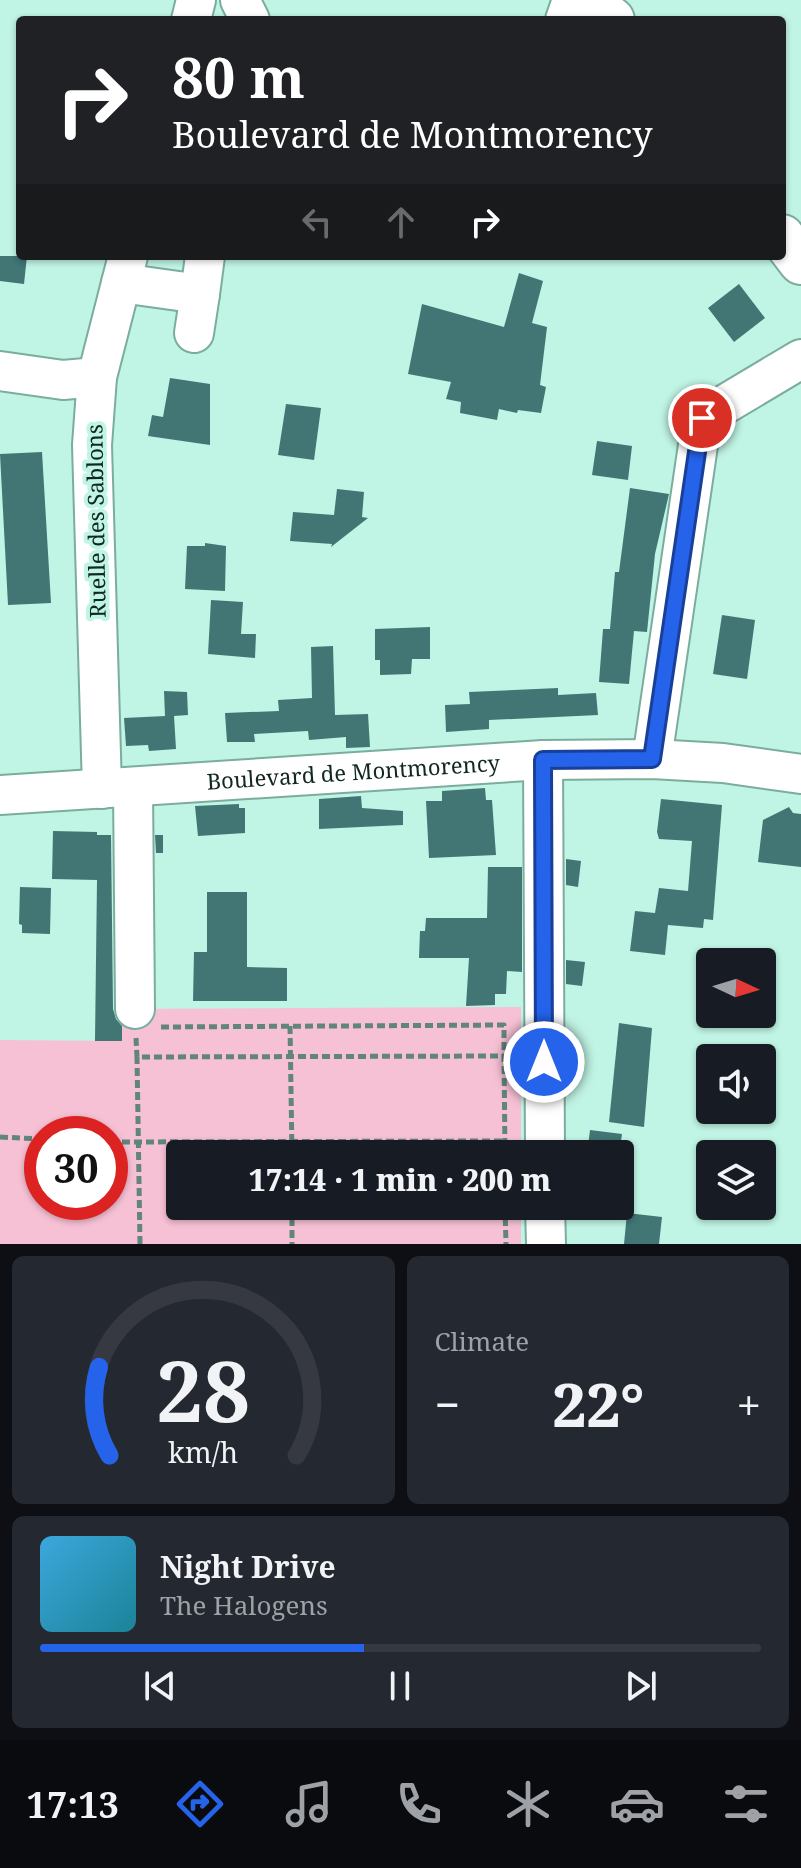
<!DOCTYPE html>
<meta charset="utf-8">
<style>
:root{--surface:#171b24;--page:#242831;--text:#f1f3f6;--muted:#9ea1a6;--line:#363941;--accent:#2563eb}
body{margin:0;font-family:"Noto Serif",serif;background:var(--page);color:var(--text);height:100vh;display:flex;flex-direction:column;font-size:30px;white-space:nowrap}
*{box-sizing:border-box;margin:0}
p{font-size:26px;color:var(--muted)}
.icon{flex:none;width:44px;height:44px;fill:none;stroke:currentColor;stroke-width:2;stroke-linecap:round;stroke-linejoin:round}
.map{position:relative;height:1244px;overflow:hidden}
.details{display:flex;flex-direction:column;gap:12px;padding:12px;background:#0d0f14;flex:1}
.details>*{flex:none}
.top-card{position:absolute;left:16px;top:16px;width:770px;height:244px;border-radius:8px;box-shadow:0 2px 6px #0004;background:#202124;color:#fff;overflow:hidden}
.needle{width:52px;rotate:94deg}
.tools{position:absolute;left:696px;top:948px;display:grid;gap:16px}
.tools a{display:grid;place-items:center;width:80px;height:80px;border-radius:8px;background:var(--surface);box-shadow:0 2px 6px #0004;font-size:40px}
.speed{position:absolute;left:24px;top:1116px;display:flex;gap:16px;font-size:40px;font-weight:700;text-align:center}
.speed>*{display:grid;place-content:center;width:104px;height:104px;border-radius:50%;background:var(--surface);box-shadow:0 2px 6px #0004;line-height:1}
.speed .limit{border:12px solid #d22;background:#fff;color:#111}
.pin{position:absolute;display:grid;place-items:center;width:68px;height:68px;color:#fff;margin:-34px;border:4px solid #fff;border-radius:50%;box-shadow:0 2px 8px #0007}
.me{position:absolute;width:88px;margin:-44px;rotate:0deg;stroke-linejoin:round;filter:drop-shadow(0 0 6px #0008)}
.turn{display:flex;align-items:center;gap:28px;height:168px;padding:0 24px;font-size:36px}
.turn .icon{width:104px;height:104px;stroke-width:2.5}
.turn b{display:block;font-size:56px;line-height:68px}
.lanes{display:flex;align-items:center;height:76px;padding:0 24px;background:#0003;justify-content:center;gap:40px;direction:ltr}
.lanes .off{opacity:.35}
.big{font-size:60px;font-weight:800;line-height:1.1}
.details .tile{flex:1;display:flex;flex-direction:column;justify-content:center;gap:12px;min-width:0;padding:0 28px;border-radius:12px;background:var(--page)}
.details .dial{align-items:center;gap:0}
.dial svg{height:208px;overflow:visible;fill:none;stroke:var(--line);stroke-width:7;stroke-linecap:round;text-anchor:middle}
.dial text{fill:var(--text);stroke:none}
.song{display:flex;align-items:center;gap:24px}
.cover{width:96px;height:96px;border-radius:12px;background:linear-gradient(135deg,hsl(200 70% 55%),hsl(190 70% 35%))}
.played{height:8px;border-radius:4px;background:linear-gradient(90deg,var(--accent) 45%,var(--line) 45%)}
.keys{display:flex;justify-content:space-around;direction:ltr}
.heat{display:flex;justify-content:space-between;align-items:center;font-size:44px;direction:ltr}
.details .tiles{flex:1;display:grid;gap:12px;grid-template-columns:1fr 1fr}
.tile:last-child{grid-column:span 2}
.trip{position:absolute;left:166px;top:1140px;width:468px;height:80px;border-radius:8px;background:var(--surface);box-shadow:0 2px 6px #0004;font-weight:800;line-height:80px;text-align:center}
.tab-bar{display:flex;height:128px;justify-content:space-around;align-items:center;background:#090b0e;color:var(--muted)}
.tab-bar .icon{width:56px;height:56px}
.tab-bar .current{color:var(--accent)}
.tab-bar b{font-size:36px;color:var(--text)}
.map>svg:first-child{display:block}
.green{fill:#f7c1d5;fill-rule:evenodd}
.building{fill:#417675}
.lines{fill:none;stroke-linecap:round;stroke-linejoin:round}
.minor-casing{stroke:#7bad9e;stroke-width:42}
.major-casing{stroke:#7bad9e;stroke-width:48}
.path{stroke:#62857b;stroke-width:5;stroke-dasharray:8 4;stroke-linecap:butt}
.minor{stroke:#fff;stroke-width:38}
.major{stroke:#fff;stroke-width:44}
.route-casing{stroke:#184099;stroke-width:20}
.route{stroke:#2563eb;stroke-width:14}
.labels{text-anchor:middle;stroke-width:8;stroke-linejoin:round;paint-order:stroke}
.street-label{font-size:22px;fill:#122721;stroke:#c0f4e4}
</style>
<div class="map">
<svg width="801" height="1244" viewBox="0 0 801 1244">
<rect width="100%" height="100%" fill="#c0f4e4"/>
<!-- green -->
<path class="green" d="M 521,1007 L 521,1154 L 180,1154 L 180,1206 L 521,1206 L 521,1244 L 0,1244 L 0,1040 L 121,1041 L 122,1009 ZM 42,1134 L 110,1134 L 110,1202 L 42,1202 Z"/>
<!-- building -->
<path class="building" d="M 0,256 L 27,256 L 24,284 L 0,281 Z
M 519,273 L 543,281 L 532,323 L 547,327 L 540,385 L 546,387 L 541,413 L 518,410 L 517,413 L 499,409 L 497,420 L 460,413 L 461,402 L 446,399 L 451,382 L 408,374 L 422,304 L 504,327 Z
M 739,284 L 765,318 L 734,342 L 708,308 Z
M 170,378 L 210,384 L 210,445 L 148,436 L 152,415 L 163,417 Z
M 286,404 L 321,408 L 314,460 L 278,455 Z
M 597,441 L 632,446 L 628,480 L 592,475 Z
M 42,452 L 51,603 L 8,605 L 0,454 Z
M 630,488 L 669,494 L 655,554 L 647,632 L 634,631 L 629,684 L 599,682 L 603,629 L 610,629 L 615,572 L 619,572 Z
M 337,489 L 364,492 L 362,517 L 368,518 L 331,547 L 332,544 L 290,541 L 293,512 L 334,515 Z
M 205,543 L 226,546 L 225,591 L 185,589 L 187,546 L 205,546 Z
M 211,600 L 243,602 L 241,634 L 256,634 L 255,658 L 208,654 Z
M 722,615 L 755,620 L 747,679 L 713,674 Z
M 430,627 L 430,659 L 412,659 L 411,674 L 380,675 L 380,660 L 375,660 L 375,629 Z
M 333,646 L 335,715 L 368,714 L 370,747 L 346,748 L 346,737 L 309,740 L 308,731 L 254,734 L 255,742 L 227,742 L 225,713 L 279,711 L 278,700 L 312,698 L 311,647 Z
M 558,688 L 558,695 L 596,693 L 598,715 L 489,720 L 489,729 L 446,732 L 445,705 L 470,704 L 469,692 Z
M 164,691 L 187,692 L 188,715 L 174,716 L 176,749 L 149,751 L 148,745 L 126,746 L 124,718 L 165,716 Z
M 485,788 L 486,800 L 492,800 L 496,855 L 429,858 L 426,801 L 442,801 L 442,791 Z
M 361,796 L 362,808 L 403,811 L 403,825 L 319,829 L 319,799 Z
M 661,799 L 722,805 L 713,920 L 704,919 L 703,928 L 668,925 L 665,955 L 630,951 L 635,911 L 655,913 L 659,888 L 688,891 L 692,841 L 659,839 L 657,832 Z
M 239,804 L 239,808 L 245,808 L 245,833 L 198,836 L 195,806 Z
M 789,807 L 793,813 L 801,814 L 801,867 L 758,862 L 763,820 Z
M 53,831 L 97,832 L 97,835 L 111,835 L 113,1009 L 116,1019 L 122,1026 L 122,1041 L 95,1041 L 97,880 L 52,879 Z
M 155,835 L 163,835 L 163,853 L 156,853 Z
M 566,859 L 581,861 L 578,887 L 566,885 Z
M 488,867 L 522,867 L 522,972 L 507,971 L 506,994 L 495,994 L 495,1005 L 466,1006 L 469,958 L 419,958 L 420,931 L 425,931 L 426,918 L 487,918 Z
M 20,887 L 51,888 L 50,934 L 22,933 L 22,925 L 19,924 Z
M 207,892 L 247,892 L 247,967 L 287,968 L 287,1001 L 193,1001 L 194,952 L 207,952 Z
M 566,960 L 585,962 L 582,986 L 566,984 Z
M 619,1023 L 652,1028 L 644,1127 L 609,1122 Z
M 590,1130 L 622,1134 L 619,1154 L 587,1154 Z
M 627,1213 L 662,1217 L 659,1244 L 624,1244 Z"/>
<g class="lines">
<defs>
<g id="minor">
<path d="M 240,0 L 250,20"/>
<path d="M 191,20 L 196,0"/>
<path d="M 565,20 L 572,0"/>
<path d="M 121,283 L 200,294 L 205,256"/>
<path d="M 194,333 L 200,294"/>
<path d="M 0,371 L 63,380 L 97,377"/>
<path d="M 652,759 L 702,418 L 801,359"/>
<path d="M 543,760 L 545,1154"/>
<path d="M 133,788 L 135,1009"/>
<path d="M 102,789 L 92,445 L 97,377 L 128,256"/>
<path id="s1" d="M 0,795 L 543,760 L 652,759 L 723,763 L 801,774"/>
<path d="M 545,1206 L 546,1244"/>
</g>
<path id="major" d="M 587,0 L 612,20
M 782,237 L 801,262"/>
</defs>
<!-- minor casing -->
<use href="#minor" class="minor-casing"/>
<!-- major casing -->
<use href="#major" class="major-casing"/>
<!-- path -->
<path class="path" d="M 290,1026 L 292,1154
M 161,1027 L 504,1025 L 504,1056
M 136,1038 L 137,1057
M 0,1137 L 42,1139
M 110,1142 L 505,1141
M 292,1206 L 292,1244
M 505,1206 L 506,1244
M 140,1244 L 137,1057 L 504,1056 L 505,1154"/>
<!-- minor -->
<use href="#minor" class="minor"/>
<!-- major -->
<use href="#major" class="major"/>
</g>
<g class="lines">
<defs>
<path id="route" d="M 544,1062 L 543,760 L 652,759 L 702,418"/>
</defs>
<!-- route casing -->
<use href="#route" class="route-casing"/>
<!-- route -->
<use href="#route" class="route"/>
</g>
<g class="labels">
<!-- street labels -->
<g class="street-label">
<text transform="translate(96 521) rotate(-91)" y="8">Ruelle des Sablons</text>
<text dy="8" stroke="none"><textPath href="#s1" startOffset="354">Boulevard de Montmorency</textPath></text>
</g>
</g>
</svg>
<div class="tools">
<a><svg class="needle" viewBox="-14 -14 28 28"><path d="M0-13l5 13h-10z" fill="#e53935"/><path d="M0 13l5-13h-10z" fill="#9ea1a6"/></svg></a>
<a><svg class="icon" aria-label="sound" viewBox="0 0 24 24"><path d="M4 9h4l5-4v14l-5-4H4zM17 9q2 3 0 6"/></svg></a>
<a><svg class="icon" aria-label="layers" viewBox="0 0 24 24"><path d="M12 4l9 5-9 5-9-5zM3 14l9 5 9-5"/></svg></a>
</div>
<div class="speed"><div class="limit">30</div></div>
<div class="pin" style="left:702px;top:418px;background:#d93025"><svg class="icon" aria-label="arrive" viewBox="0 0 24 24"><path d="M6 21V4h12l-3 4 3 4H6"/></svg></div>
<svg class="me" style="left:544px;top:1062px" viewBox="-20 -20 40 40"><circle r="17" fill="#2563eb" stroke="#fff" stroke-width="3"/><path d="M0-11L8 9 0 5-8 9z" fill="#fff"/></svg>
<div class="trip">17:14 · 1 min · 200 m</div>
<div class="top-card">
<div class="turn"><svg class="icon" aria-label="right" viewBox="0 0 24 24"><path d="M7 20v-9h11M14 6l5 5-5 5"/></svg><div><b>80 m</b>Boulevard de Montmorency</div></div>
<div class="lanes"><svg class="icon off" aria-label="left" viewBox="0 0 24 24"><path d="M17 20v-9H6M10 6l-5 5 5 5"/></svg><svg class="icon off" aria-label="ahead" viewBox="0 0 24 24"><path d="M12 20V5M6 11l6-6 6 6"/></svg><svg class="icon" aria-label="right" viewBox="0 0 24 24"><path d="M7 20v-9h11M14 6l5 5-5 5"/></svg></div>
</div>
</div>
<section class="details">
<div class="tiles">
<div class="tile dial"><svg viewBox="0 0 100 80">
<path d="M14 69A42 42 0 1 1 86 69"/>
<path d="M14 69A42 42 0 0 1 10 35" stroke="#2563eb"/>
<text x="50" y="56" font-size="32" font-weight="700">28</text>
<text x="50" y="72" font-size="11">km/h</text>
</svg></div>
<div class="tile"><p>Climate</p>
<div class="heat"><a>−</a><b class="big">22°</b><a>+</a></div>
</div>
<div class="tile">
<div class="song"><i class="cover"></i><div><b>Night Drive</b><p>The Halogens</p></div></div>
<div class="played"></div>
<div class="keys"><svg class="icon" aria-label="previous" viewBox="0 0 24 24"><path d="M18 5L8 12l10 7zM5 5v14"/></svg><svg class="icon" aria-label="pause" viewBox="0 0 24 24"><path d="M8 5v14M16 5v14"/></svg><svg class="icon" aria-label="next" viewBox="0 0 24 24"><path d="M6 5l10 7-10 7zM19 5v14"/></svg></div>
</div>
</div>
</section>
<nav class="tab-bar">
<b>17:13</b>
<svg class="icon current" aria-label="directions" viewBox="0 0 24 24"><path d="M12 3l9 9-9 9-9-9zM9 14v-3h6M13 9l2 2-2 2"/></svg>
<svg class="icon" aria-label="music" viewBox="0 0 24 24"><path d="M9 18V5l10-2v13"/><circle cx="6" cy="18" r="3"/><circle cx="16" cy="16" r="3"/></svg>
<svg class="icon" aria-label="phone" viewBox="0 0 24 24"><path d="M5 4h4l2 5-3 2q2 4 5 5l2-3 5 2v4C11 20 4 13 5 4z"/></svg>
<svg class="icon" aria-label="climate" viewBox="0 0 24 24"><path d="M12 3v18M4 7l16 10M4 17L20 7"/></svg>
<svg class="icon" aria-label="car" viewBox="0 0 24 24"><path d="M5 17H2v-5l4-1 3-4h7l3 4 3 1v5h-3M9 17h6M6 11h13"/><circle cx="7" cy="17" r="2"/><circle cx="17" cy="17" r="2"/></svg>
<svg class="icon" aria-label="filters" viewBox="0 0 24 24"><path d="M4 7h16M4 17h16"/><circle cx="9" cy="7" r="2"/><circle cx="15" cy="17" r="2"/></svg>
</nav>
